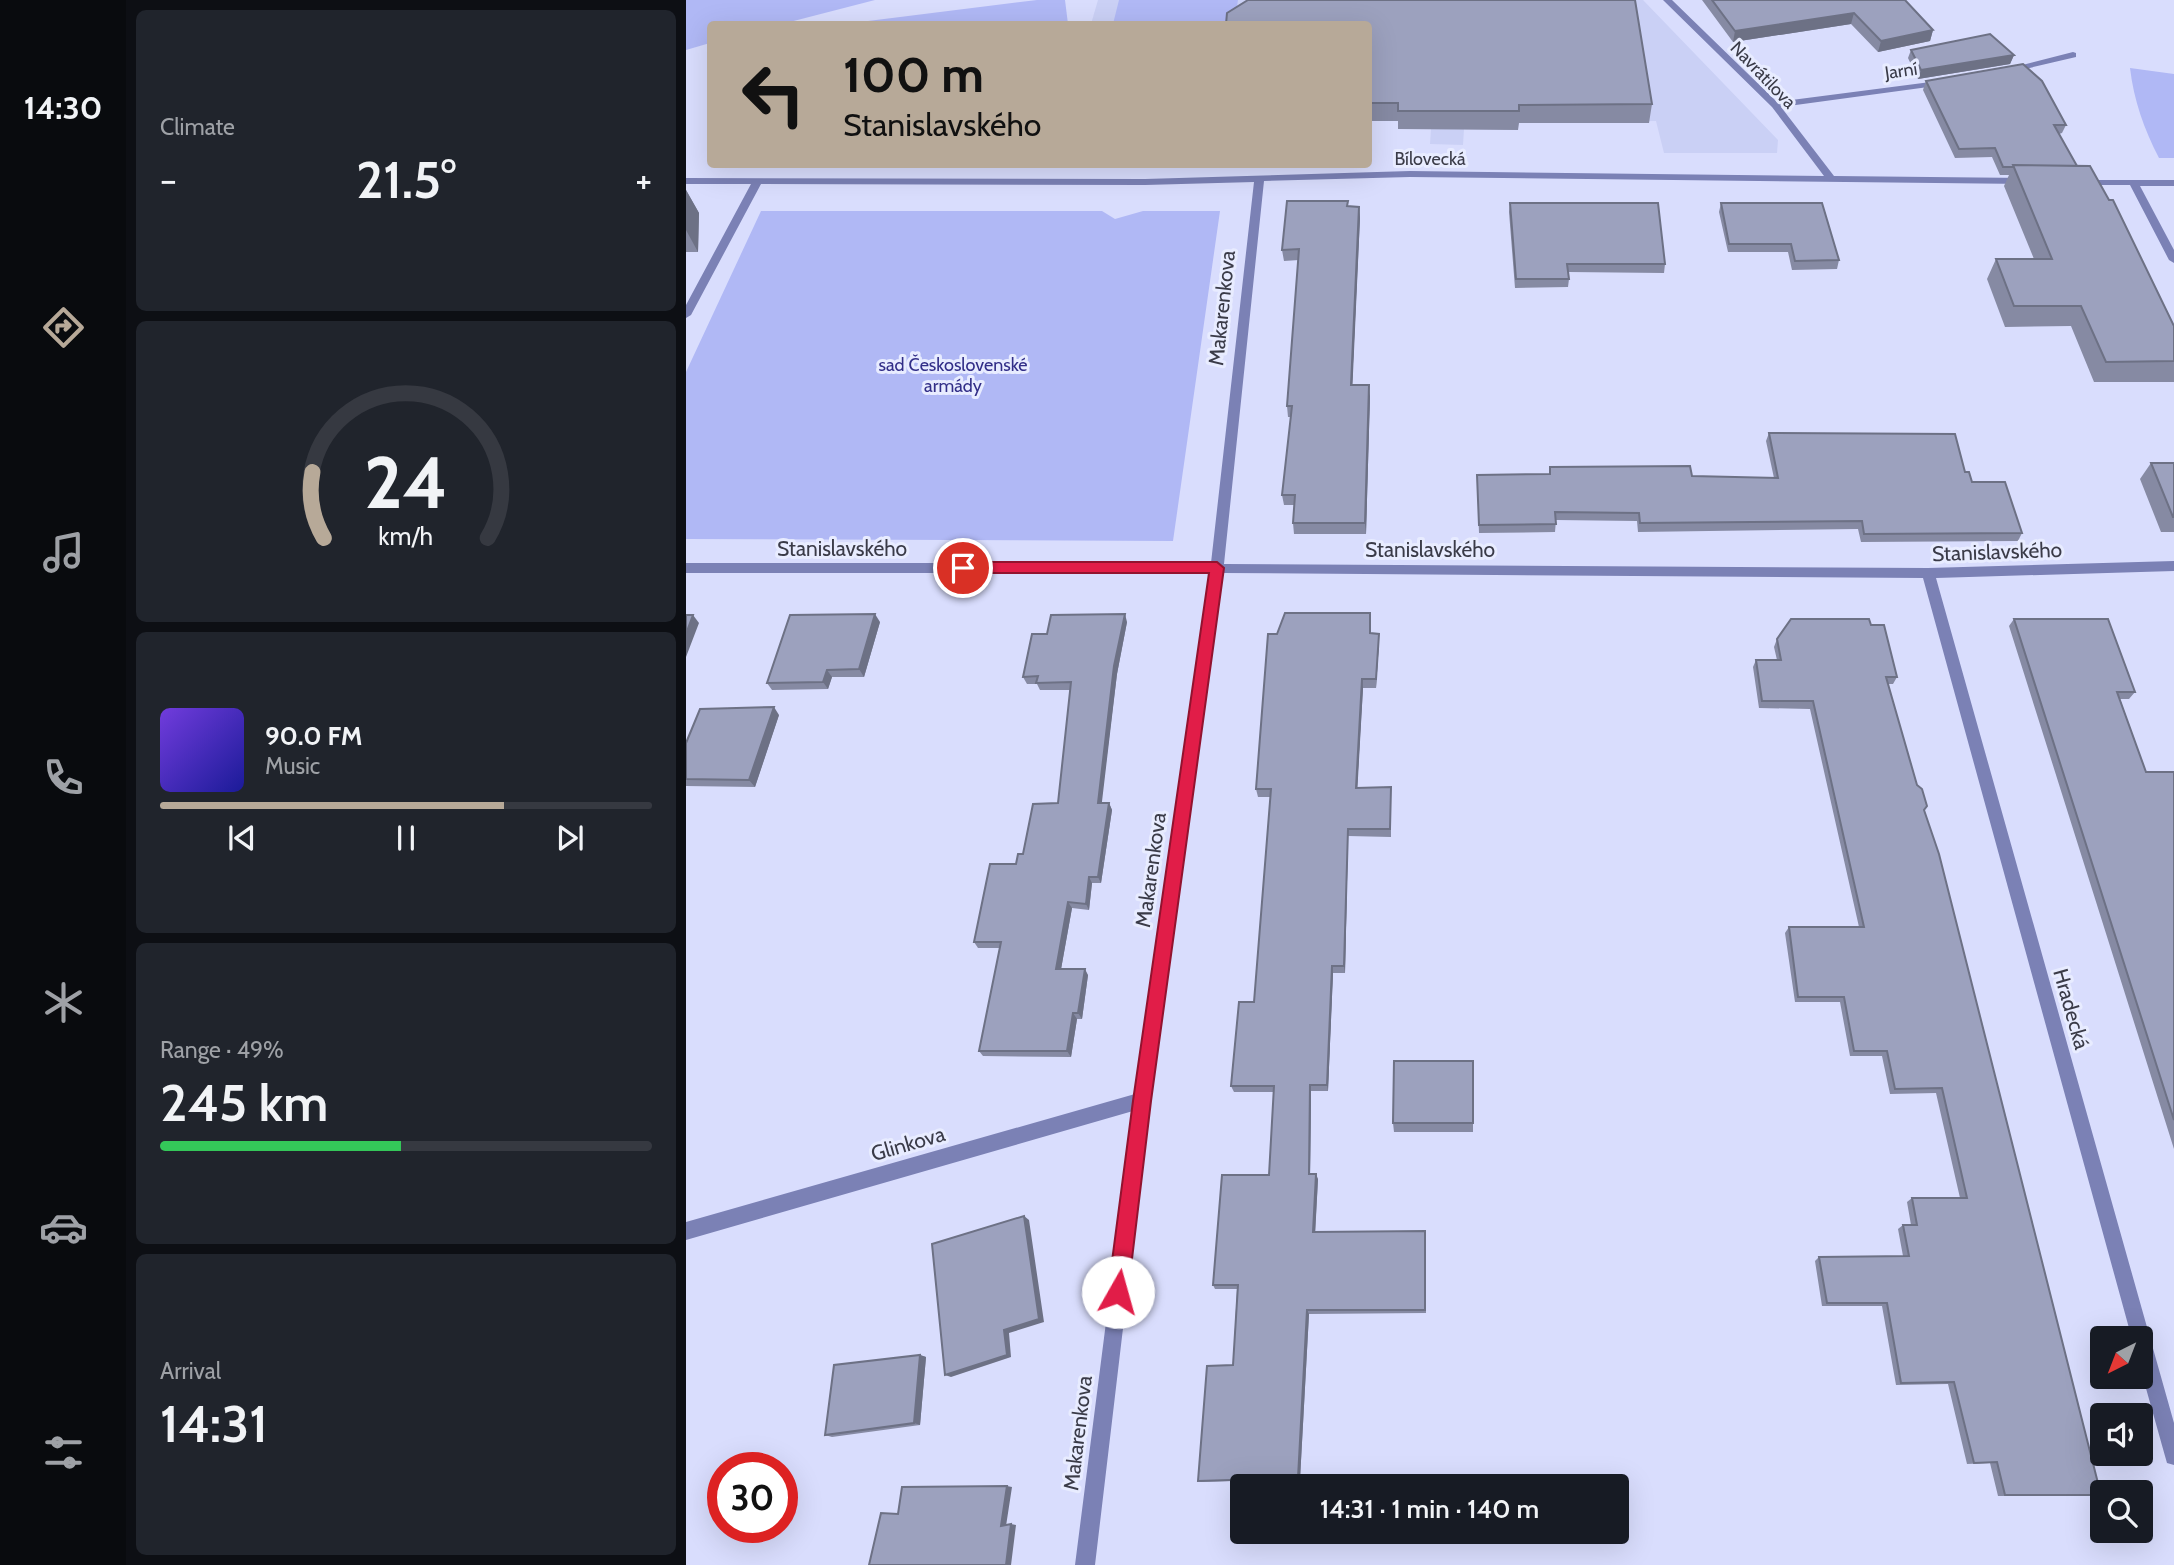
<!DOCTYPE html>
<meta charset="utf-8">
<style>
:root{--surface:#171b24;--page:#20242c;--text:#f1f3f6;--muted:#9ea1a6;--line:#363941;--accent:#b7a998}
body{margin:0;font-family:Cabin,sans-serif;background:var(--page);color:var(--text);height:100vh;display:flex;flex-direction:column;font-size:26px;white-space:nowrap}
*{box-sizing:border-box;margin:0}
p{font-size:23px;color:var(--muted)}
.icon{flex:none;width:38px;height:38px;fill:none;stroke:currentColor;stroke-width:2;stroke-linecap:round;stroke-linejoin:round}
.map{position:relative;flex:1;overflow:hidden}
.details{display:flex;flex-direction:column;gap:10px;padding:10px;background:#0d0f14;width:560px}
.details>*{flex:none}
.hud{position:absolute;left:21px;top:21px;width:665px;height:147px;border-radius:7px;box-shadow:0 7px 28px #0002;background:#b7a998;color:#111;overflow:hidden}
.needle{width:46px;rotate:222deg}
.fabs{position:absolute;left:1404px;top:1326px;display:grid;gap:14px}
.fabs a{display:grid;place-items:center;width:63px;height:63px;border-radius:7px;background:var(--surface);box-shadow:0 7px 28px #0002;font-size:35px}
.speed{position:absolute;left:21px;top:1452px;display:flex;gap:14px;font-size:35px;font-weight:700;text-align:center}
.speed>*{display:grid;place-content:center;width:91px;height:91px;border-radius:50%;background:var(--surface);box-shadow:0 7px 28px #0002;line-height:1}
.speed .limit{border:10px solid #d22;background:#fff;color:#111}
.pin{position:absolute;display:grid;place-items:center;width:60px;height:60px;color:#fff;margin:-30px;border:4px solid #fff;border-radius:50%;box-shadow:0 2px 7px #0007}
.me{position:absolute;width:77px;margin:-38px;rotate:7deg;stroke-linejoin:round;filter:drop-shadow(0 0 5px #0008)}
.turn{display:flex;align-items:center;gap:24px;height:147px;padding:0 21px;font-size:32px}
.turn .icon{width:91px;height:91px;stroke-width:2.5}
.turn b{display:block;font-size:49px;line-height:60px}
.big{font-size:52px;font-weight:600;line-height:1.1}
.details .card{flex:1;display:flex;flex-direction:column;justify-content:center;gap:10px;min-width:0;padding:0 24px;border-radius:10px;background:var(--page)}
.details .dial{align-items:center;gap:0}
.dial svg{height:182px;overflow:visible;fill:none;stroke:var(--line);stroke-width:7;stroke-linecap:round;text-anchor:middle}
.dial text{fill:var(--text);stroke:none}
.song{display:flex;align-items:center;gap:21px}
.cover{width:84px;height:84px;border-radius:10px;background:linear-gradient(135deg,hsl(260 70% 55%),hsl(240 70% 35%))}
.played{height:7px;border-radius:4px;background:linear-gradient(90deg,var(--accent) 70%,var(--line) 70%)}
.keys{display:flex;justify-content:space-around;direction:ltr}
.heat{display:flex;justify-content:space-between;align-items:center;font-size:38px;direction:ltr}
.charge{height:10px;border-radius:5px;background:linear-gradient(90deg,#34c759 49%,var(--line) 0)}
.trip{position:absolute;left:544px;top:1474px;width:399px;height:70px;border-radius:7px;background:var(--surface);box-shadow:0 7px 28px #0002;font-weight:600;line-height:70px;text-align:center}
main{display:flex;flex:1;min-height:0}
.tabs{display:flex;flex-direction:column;width:126px;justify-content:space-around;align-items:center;background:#090b0e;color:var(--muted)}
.tabs .icon{width:49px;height:49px}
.tabs .selected{color:var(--accent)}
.tabs b{font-size:32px;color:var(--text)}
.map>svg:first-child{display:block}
.built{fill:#cad0f5}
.green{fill:#b0b8f5}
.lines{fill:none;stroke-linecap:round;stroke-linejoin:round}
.street{fill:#7b81b5;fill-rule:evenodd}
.wall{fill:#868aa3}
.shaded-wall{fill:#6d7185}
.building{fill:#9ca1be;stroke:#6d7185;stroke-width:2}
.route{fill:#e11d48;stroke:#92132f;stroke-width:2}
.labels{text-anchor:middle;stroke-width:6;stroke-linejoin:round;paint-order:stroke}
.far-street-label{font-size:18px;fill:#3a3b48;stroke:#e8ecff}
.far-park-label{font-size:18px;fill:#322e88;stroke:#e8ecff}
.street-label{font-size:21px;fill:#3a3b48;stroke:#e8ecff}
</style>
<main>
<nav class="tabs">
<b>14:30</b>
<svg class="icon selected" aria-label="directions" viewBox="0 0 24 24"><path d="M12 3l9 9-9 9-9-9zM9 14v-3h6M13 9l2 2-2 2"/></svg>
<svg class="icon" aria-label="music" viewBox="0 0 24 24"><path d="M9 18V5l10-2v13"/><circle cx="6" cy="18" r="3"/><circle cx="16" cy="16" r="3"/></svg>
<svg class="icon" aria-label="phone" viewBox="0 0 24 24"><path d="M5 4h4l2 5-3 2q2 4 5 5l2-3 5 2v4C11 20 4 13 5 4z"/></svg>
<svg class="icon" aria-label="climate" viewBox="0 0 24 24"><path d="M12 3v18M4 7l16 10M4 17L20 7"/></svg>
<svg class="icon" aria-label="car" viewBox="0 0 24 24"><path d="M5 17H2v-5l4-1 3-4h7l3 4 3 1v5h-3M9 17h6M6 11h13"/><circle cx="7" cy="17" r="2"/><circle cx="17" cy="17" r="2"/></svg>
<svg class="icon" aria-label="filters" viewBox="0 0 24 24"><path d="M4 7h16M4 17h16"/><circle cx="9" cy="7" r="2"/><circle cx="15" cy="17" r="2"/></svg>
</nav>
<section class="details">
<div class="card"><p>Climate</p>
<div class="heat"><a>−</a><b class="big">21.5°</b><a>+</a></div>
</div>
<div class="card dial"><svg viewBox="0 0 100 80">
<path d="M14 69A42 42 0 1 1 86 69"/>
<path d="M14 69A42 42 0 0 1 9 40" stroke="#b7a998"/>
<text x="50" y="56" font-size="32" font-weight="700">24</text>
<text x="50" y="72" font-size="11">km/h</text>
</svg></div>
<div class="card">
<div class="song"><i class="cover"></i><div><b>90.0 FM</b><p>Music</p></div></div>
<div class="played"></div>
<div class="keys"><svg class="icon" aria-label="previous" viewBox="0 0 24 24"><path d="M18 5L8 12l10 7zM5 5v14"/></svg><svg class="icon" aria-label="pause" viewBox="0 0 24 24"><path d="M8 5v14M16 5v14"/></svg><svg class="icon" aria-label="next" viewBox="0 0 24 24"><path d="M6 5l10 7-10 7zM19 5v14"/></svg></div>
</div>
<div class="card"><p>Range · 49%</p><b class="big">245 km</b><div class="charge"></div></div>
<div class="card"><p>Arrival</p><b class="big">14:31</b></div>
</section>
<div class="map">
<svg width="1488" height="1565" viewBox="0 0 1488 1565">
<rect width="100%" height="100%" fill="#d9ddfd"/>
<!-- built -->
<path class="built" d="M 412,0 L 957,0 L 1092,140 L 1091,153 L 978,153 L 970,121 L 832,123 L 832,130 L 778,129 L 777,145 L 744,144 L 745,129 L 712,129 L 712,121 L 683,121 L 682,24 L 405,24 Z"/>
<!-- green -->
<path class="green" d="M 0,0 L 189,0 L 96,24 L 24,24 L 24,43 L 0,50 Z
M 351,0 L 379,0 L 382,24 L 182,24 L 182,21 Z
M 433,0 L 552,0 L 548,24 L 427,24 Z
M 1444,68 L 1488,74 L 1488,158 L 1473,158 C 1458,129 1448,101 1444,68 Z
M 75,211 L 416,211 L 429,219 L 457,211 L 534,211 L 487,541 L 0,539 L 0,372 Z"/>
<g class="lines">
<!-- street -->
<path class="street" d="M 977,0 L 986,0 L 1091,102 L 1260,80 L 1260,84 L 1257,85 L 1095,107 L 1148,176 L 1340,178 L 1345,181 L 1340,184 L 724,177 L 578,181 L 538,564 L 1242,568 L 1488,561 L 1488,571 L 1250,578 L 1488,1423 L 1488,1465 L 1481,1463 L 1479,1456 L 1454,1367 L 1454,1339 L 1446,1339 L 1237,578 L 537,573 L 464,1100 L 409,1565 L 389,1565 L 447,1111 L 0,1240 L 0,1222 L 449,1094 L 524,573 L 0,573 L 0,563 L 525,563 L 568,182 L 459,185 L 75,184 L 5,315 L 0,318 L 0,305 L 65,184 L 0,184 L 0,178 L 459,179 L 724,171 L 1138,176 L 1086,107 Z
M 1387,52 L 1390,53 L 1390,57 L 1322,73 L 1317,70 Z
M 1392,180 L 1488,180 L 1488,186 L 1454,186 L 1488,250 L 1488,263 L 1483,260 L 1444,185 L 1395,185 L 1392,184 Z"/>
</g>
<!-- wall -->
<path class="wall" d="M 1016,0 L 1219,0 L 1247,30 L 1244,41 L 1192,52 L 1165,24 L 1047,42 Z
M 682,24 L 966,104 L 963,123 L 833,123 L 832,130 L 712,129 L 712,121 L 682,121 Z
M 1225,50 L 1328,55 L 1324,64 L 1232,79 L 1222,58 Z
M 1240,81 L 1380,125 L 1376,133 L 1373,134 L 1391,166 L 1488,326 L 1488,382 L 1408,382 L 1385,326 L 1319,327 L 1301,279 L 1310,259 L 1348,259 L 1318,186 L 1323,175 L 1314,175 L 1306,157 L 1269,158 L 1237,90 Z
M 0,190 L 13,213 L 12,252 L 0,252 Z
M 662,201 L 662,206 L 673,207 L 674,218 L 666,385 L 684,396 L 680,534 L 608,534 L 607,523 L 608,505 L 598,505 L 596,495 L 605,417 L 602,417 L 601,406 L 613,260 L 598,261 L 596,250 Z
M 824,203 L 979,264 L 978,273 L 882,272 L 883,279 L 882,287 L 829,288 L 823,212 Z
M 1035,203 L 1153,260 L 1151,269 L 1106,270 L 1102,252 L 1042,252 L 1033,212 Z
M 1083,433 L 1279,472 L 1286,482 L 1336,533 L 1332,541 L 1175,542 L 1172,529 L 952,532 L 951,521 L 870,520 L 869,532 L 793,533 L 791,475 L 863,475 L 864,467 L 1006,476 L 1088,478 L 1080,441 Z
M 1465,463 L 1488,463 L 1488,532 L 1475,532 L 1454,479 Z
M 684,613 L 684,633 L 693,642 L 690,688 L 677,688 L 671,788 L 705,795 L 705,837 L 662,836 L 659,973 L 647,973 L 642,1091 L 625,1091 L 624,1174 L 632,1179 L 629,1232 L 739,1231 L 740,1313 L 623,1314 L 614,1479 L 515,1482 L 512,1481 L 547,1365 L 551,1289 L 529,1289 L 527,1285 L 583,1175 L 588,1092 L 548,1092 L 545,1086 L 568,1002 L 585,797 L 572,797 L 570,789 L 591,634 Z
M 1328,619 L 1449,692 L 1443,699 L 1434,699 L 1460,772 L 1488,772 L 1488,1149 L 1323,626 Z
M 194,622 L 178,677 L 146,677 L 142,689 L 86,690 L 81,683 Z
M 441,622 L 431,674 L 415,803 L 423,803 L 426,810 L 415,883 L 406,883 L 403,910 L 386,908 L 375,969 L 402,975 L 396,1019 L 391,1019 L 385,1057 L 297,1056 L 293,1051 L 314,948 L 292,948 L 288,942 L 330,864 L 372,803 L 384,690 L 354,690 L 351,684 L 341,684 L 337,677 L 361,634 Z
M 1185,625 L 1211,677 L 1207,684 L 1202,684 L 1238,810 L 1415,1495 L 1312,1496 L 1304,1463 L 1281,1464 L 1262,1384 L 1210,1385 L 1196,1306 L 1136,1306 L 1129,1261 L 1133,1257 L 1217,1256 L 1212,1229 L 1217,1225 L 1225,1225 L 1221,1202 L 1226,1198 L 1274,1198 L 1250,1093 L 1204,1094 L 1196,1056 L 1164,1056 L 1154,1002 L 1109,1002 L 1099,933 L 1103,927 L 1173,927 L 1124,709 L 1073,708 L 1067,667 L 1070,660 L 1091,660 L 1088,647 L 1091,639 Z
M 93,715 L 69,787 L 0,786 L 0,743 Z
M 707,1123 L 787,1123 L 787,1132 L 708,1132 Z
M 234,1355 L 240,1357 L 234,1425 L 146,1437 L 139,1435 Z"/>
<!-- shaded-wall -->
<path class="shaded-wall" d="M 1168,13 L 1165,24 L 1047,42 L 1049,31 Z
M 1247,30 L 1244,41 L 1192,52 L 1195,41 Z
M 1328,55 L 1324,64 L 1232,79 L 1235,70 Z
M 0,190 L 13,213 L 12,252 L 0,230 Z
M 673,207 L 674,218 L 666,396 L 665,385 Z
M 683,385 L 684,396 L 680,534 L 679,523 Z
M 189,614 L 194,622 L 178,677 L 173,669 Z
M 439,614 L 441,622 L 431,674 L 415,810 L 412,803 L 428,666 Z
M 7,615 L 13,623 L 0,657 L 0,634 Z
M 693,634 L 693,642 L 690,688 L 690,679 Z
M 141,670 L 146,677 L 142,689 L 137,682 Z
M 676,679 L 677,688 L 671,796 L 670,788 Z
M 88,707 L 93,715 L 69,787 L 63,780 Z
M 423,803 L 426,810 L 415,883 L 412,877 Z
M 662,829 L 662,836 L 659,973 L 658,966 Z
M 403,877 L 406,883 L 403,910 L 400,904 Z
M 382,902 L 386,908 L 374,975 L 370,969 Z
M 646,966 L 647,973 L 642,1091 L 641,1085 Z
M 399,969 L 402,975 L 396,1019 L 392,1013 Z
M 387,1013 L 391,1019 L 385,1057 L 381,1051 Z
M 624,1085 L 625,1091 L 624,1179 L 623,1174 Z
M 630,1174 L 632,1179 L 629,1236 L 627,1232 Z
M 338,1216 L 343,1220 L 358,1322 L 323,1333 L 325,1357 L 265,1377 L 259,1375 L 318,1330 Z
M 621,1310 L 623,1314 L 614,1479 L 612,1478 Z
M 234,1355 L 240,1357 L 234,1425 L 228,1423 Z
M 321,1486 L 326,1487 L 320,1526 L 315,1526 Z
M 325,1524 L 330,1525 L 325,1565 L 320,1565 Z"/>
<!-- building -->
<path class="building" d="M 562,0 L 949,0 L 966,104 L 833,105 L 833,111 L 712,111 L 712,103 L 682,103 L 682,24 L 540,24 L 541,13 Z
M 1026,0 L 1219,0 L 1247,30 L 1195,41 L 1168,13 L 1049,31 Z
M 1304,34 L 1328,55 L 1235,70 L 1225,50 Z
M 1337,64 L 1356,81 L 1380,125 L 1368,125 L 1391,166 L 1327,165 L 1327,167 L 1317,167 L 1309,148 L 1273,149 L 1240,81 Z
M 1327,165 L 1404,166 L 1423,200 L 1427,200 L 1488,326 L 1488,361 L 1420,362 L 1395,306 L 1328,306 L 1310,259 L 1366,259 Z
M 601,201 L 662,201 L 661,206 L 673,207 L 665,385 L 683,385 L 679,523 L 607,523 L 609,495 L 596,495 L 606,406 L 601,406 L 613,249 L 596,250 Z
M 824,203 L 972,203 L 979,264 L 881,264 L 883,279 L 830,279 Z
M 1035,203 L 1136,203 L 1153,260 L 1109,261 L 1105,244 L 1043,244 Z
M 1083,433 L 1269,434 L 1279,472 L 1283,472 L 1286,482 L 1319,482 L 1336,533 L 1178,534 L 1176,521 L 954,523 L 953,513 L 869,512 L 870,524 L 793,525 L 791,475 L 864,474 L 864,467 L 1004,466 L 1006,476 L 1092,478 Z
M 1465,463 L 1488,463 L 1488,517 L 1487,517 Z
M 599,613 L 684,613 L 684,633 L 693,634 L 690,679 L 676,679 L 670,788 L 705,787 L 704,829 L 662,829 L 658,966 L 646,966 L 641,1085 L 624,1085 L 623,1174 L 630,1174 L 627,1232 L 739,1231 L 739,1310 L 621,1310 L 612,1478 L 512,1481 L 521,1366 L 547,1365 L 552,1285 L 527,1285 L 536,1175 L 583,1175 L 588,1086 L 545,1086 L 553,1002 L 568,1002 L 585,789 L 570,789 L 582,634 L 591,634 Z
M 189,614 L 173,669 L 141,670 L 137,682 L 81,683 L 104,615 Z
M 439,614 L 428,666 L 412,803 L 423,803 L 412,877 L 403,877 L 400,904 L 382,902 L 370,969 L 399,969 L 392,1013 L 387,1013 L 381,1051 L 293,1051 L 315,942 L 288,942 L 304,864 L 330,864 L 332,854 L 337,854 L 347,804 L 372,803 L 385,682 L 350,683 L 352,676 L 337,677 L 346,634 L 361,634 L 365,615 Z
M 0,615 L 7,615 L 0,634 Z
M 1105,619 L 1183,619 L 1185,625 L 1198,625 L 1211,677 L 1200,677 L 1231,785 L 1236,789 L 1241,806 L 1238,810 L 1253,854 L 1415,1495 L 1319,1495 L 1311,1462 L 1288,1463 L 1268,1382 L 1215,1383 L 1201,1303 L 1141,1303 L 1133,1257 L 1223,1256 L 1217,1225 L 1231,1225 L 1226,1198 L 1281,1198 L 1256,1088 L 1209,1089 L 1201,1051 L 1168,1051 L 1158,997 L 1112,997 L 1103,927 L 1178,927 L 1127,701 L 1076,701 L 1070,660 L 1095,660 L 1091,639 Z
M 1328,619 L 1422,619 L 1449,692 L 1431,692 L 1460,772 L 1488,772 L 1488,1120 Z
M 88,707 L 63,780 L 0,779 L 0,743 L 14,709 Z
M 708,1061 L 787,1061 L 787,1123 L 707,1123 Z
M 338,1216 L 353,1319 L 318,1330 L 321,1355 L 259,1375 L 246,1244 Z
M 234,1355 L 228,1423 L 139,1435 L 148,1365 Z
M 321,1486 L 315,1526 L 325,1524 L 320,1565 L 183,1565 L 195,1513 L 212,1514 L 216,1487 Z"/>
<!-- route -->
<path class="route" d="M 277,562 L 531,562 L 538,568 L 465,1101 L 442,1292 L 439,1299 L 432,1302 L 425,1299 L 422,1292 L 447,1101 L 523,573 L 277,573 L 270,568 Z"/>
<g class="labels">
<!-- far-street labels -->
<g class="far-street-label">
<text transform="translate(1215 71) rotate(-8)" y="6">Jarní</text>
<text transform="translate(1077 75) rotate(46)" y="6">Navrátilova</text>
<text x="744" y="165">Bílovecká</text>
</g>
<!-- far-park labels -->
<g class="far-park-label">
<text x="267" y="371">sad Československé<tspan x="267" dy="21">armády</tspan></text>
</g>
<!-- street labels -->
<g class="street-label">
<text transform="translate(536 308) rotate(-84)" y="7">Makarenkova</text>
<text x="156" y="556">Stanislavského</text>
<text x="744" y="557">Stanislavského</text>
<text transform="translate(1311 552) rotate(-2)" y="7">Stanislavského</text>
<text transform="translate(465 870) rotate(-82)" y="7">Makarenkova</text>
<text transform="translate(1385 1009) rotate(74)" y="7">Hradecká</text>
<text transform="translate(222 1144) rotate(-16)" y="7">Glinkova</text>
<text transform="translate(392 1433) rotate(-83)" y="7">Makarenkova</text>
</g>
</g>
</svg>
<div class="fabs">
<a><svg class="needle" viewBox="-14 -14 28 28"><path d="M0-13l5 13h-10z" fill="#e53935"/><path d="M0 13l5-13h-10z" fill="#9ea1a6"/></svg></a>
<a><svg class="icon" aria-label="sound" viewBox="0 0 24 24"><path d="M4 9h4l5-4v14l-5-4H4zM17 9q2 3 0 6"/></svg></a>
<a><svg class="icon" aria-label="search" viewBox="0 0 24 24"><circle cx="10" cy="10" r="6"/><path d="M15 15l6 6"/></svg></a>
</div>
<div class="speed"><div class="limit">30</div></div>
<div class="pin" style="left:277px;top:568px;background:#d93025"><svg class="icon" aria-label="arrive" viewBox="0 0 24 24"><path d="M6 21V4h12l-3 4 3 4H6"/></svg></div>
<svg class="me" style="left:432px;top:1292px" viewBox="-20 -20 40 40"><circle r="19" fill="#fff"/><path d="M0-13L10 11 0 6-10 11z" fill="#e11d48"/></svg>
<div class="trip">14:31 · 1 min · 140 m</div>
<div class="hud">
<div class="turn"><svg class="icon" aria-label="left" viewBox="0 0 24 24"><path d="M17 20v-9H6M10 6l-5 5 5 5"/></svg><div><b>100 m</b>Stanislavského</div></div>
</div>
</div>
</main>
